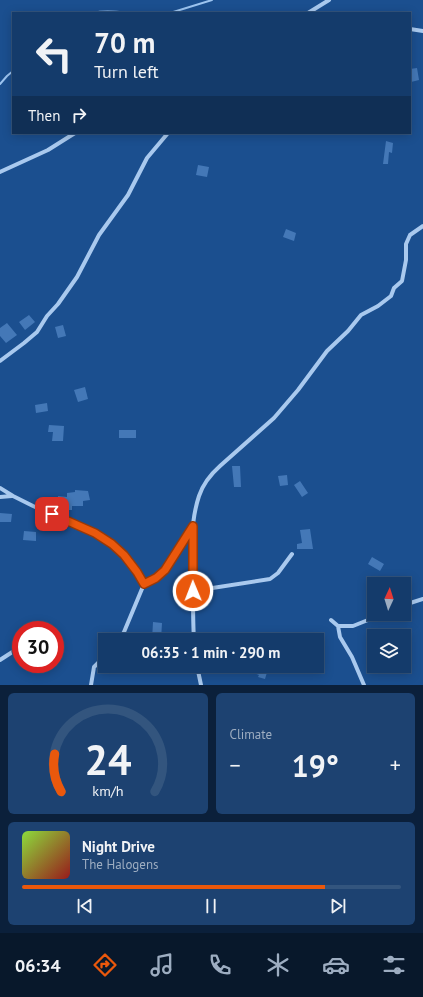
<!DOCTYPE html>
<meta charset="utf-8">
<style>
:root{--surface:#143b6b;--page:#1d4271;--text:#f1f3f6;--muted:#9dadc1;--line:#33557e;--accent:#ea580c}
body{margin:0;font-family:"PT Sans",sans-serif;background:var(--page);color:var(--text);height:100vh;display:flex;flex-direction:column;font-size:15px;white-space:nowrap}
*{box-sizing:border-box;margin:0}
p{font-size:13px;color:var(--muted)}
.icon{flex:none;width:22px;height:22px;fill:none;stroke:currentColor;stroke-width:2;stroke-linecap:round;stroke-linejoin:round}
.map{position:relative;height:685px;overflow:hidden}
.details{display:flex;flex-direction:column;gap:8px;padding:8px;background:#0b203b;flex:1}
.details>*{flex:none}
.top-card{position:absolute;left:12px;top:12px;width:399px;height:122px;border-radius:0px;box-shadow:0 2px 10px #0003,0 0 0 1px var(--line);background:#143b6b;color:var(--text);overflow:hidden}
.needle{width:26px;rotate:4deg}
.controls{position:absolute;left:367px;top:577px;display:grid;gap:8px}
.controls a{display:grid;place-items:center;width:44px;height:44px;border-radius:0px;background:var(--surface);box-shadow:0 2px 10px #0003,0 0 0 1px var(--line);font-size:20px}
.speed{position:absolute;left:12px;top:621px;display:flex;gap:8px;font-size:20px;font-weight:700;text-align:center}
.speed>*{display:grid;place-content:center;width:52px;height:52px;border-radius:50%;background:var(--surface);box-shadow:0 2px 10px #0003,0 0 0 1px var(--line);line-height:1}
.speed .limit{border:6px solid #d22;background:#fff;color:#111}
.pin{position:absolute;display:grid;place-items:center;width:34px;height:34px;color:#fff;margin:-17px;border-radius:8px;box-shadow:0 2px 6px #0006}
.me{position:absolute;width:44px;margin:-22px;rotate:359deg;stroke-linejoin:round;filter:drop-shadow(0 0 3px #0008)}
.turn{display:flex;align-items:center;gap:14px;height:84px;padding:0 16px;font-size:18px}
.turn .icon{width:52px;height:52px;stroke-width:2.5}
.turn b{display:block;font-size:28px;line-height:34px}
.then{display:flex;align-items:center;height:38px;padding:0 16px;background:#0003;gap:8px;font-size:15px}
.big{font-size:30px;font-weight:700;line-height:1.1}
.details .widget{flex:1;display:flex;flex-direction:column;justify-content:center;gap:6px;min-width:0;padding:0 14px;border-radius:6px;background:var(--page)}
.details .dial{align-items:center;gap:0}
.dial svg{height:104px;overflow:visible;fill:none;stroke:var(--line);stroke-width:7;stroke-linecap:round;text-anchor:middle}
.dial text{fill:var(--text);stroke:none}
.song{display:flex;align-items:center;gap:12px}
.cover{width:48px;height:48px;border-radius:6px;background:linear-gradient(135deg,hsl(90 70% 55%),hsl(0 70% 35%))}
.played{height:4px;border-radius:2px;background:linear-gradient(90deg,var(--accent) 80%,var(--line) 80%)}
.keys{display:flex;justify-content:space-around;direction:ltr}
.heat{display:flex;justify-content:space-between;align-items:center;font-size:22px;direction:ltr}
.details .tiles{flex:1;display:grid;gap:8px;grid-template-columns:1fr 1fr}
.widget:last-child{grid-column:span 2}
.trip{position:absolute;left:98px;top:633px;width:226px;height:40px;border-radius:0px;background:var(--surface);box-shadow:0 2px 10px #0003,0 0 0 1px var(--line);font-weight:700;line-height:40px;text-align:center}
.tab-bar{display:flex;height:64px;justify-content:space-around;align-items:center;background:#08182b;color:var(--muted)}
.tab-bar .icon{width:28px;height:28px}
.tab-bar .current{color:var(--accent)}
.tab-bar b{font-size:18px;color:var(--text)}
.map>svg:first-child{display:block}
.lines{fill:none;stroke-linecap:round;stroke-linejoin:round}
.stream{stroke:#9cc4f0;stroke-width:2}
.building{fill:#4478b7}
.minor{stroke:#a9c9ee;stroke-width:4}
.route-casing{stroke:#983908;stroke-width:10}
.route{stroke:#ea580c;stroke-width:7}
</style>
<div class="map">
<svg width="423" height="685" viewBox="0 0 423 685">
<rect width="100%" height="100%" fill="#1b4f8f"/>
<g class="lines">
<!-- stream -->
<path class="stream" d="M 94,13 C 104,10 119,12 130,13
M 170,13 L 212,0
M 0,84 L 7,76 L 13,71"/>
</g>
<!-- building -->
<path class="building" d="M 417,68 L 419,80 L 411,82 L 410,69 Z
M 386,141 L 393,143 L 392,153 L 389,152 L 388,164 L 383,164 Z
M 198,165 L 209,167 L 207,177 L 196,175 Z
M 286,229 L 296,233 L 294,241 L 283,237 Z
M 29,315 L 35,322 L 25,330 L 19,322 Z
M 7,323 L 17,335 L 6,343 L 0,336 L 0,328 Z
M 63,325 L 66,336 L 58,338 L 55,327 Z
M 85,387 L 88,399 L 78,402 L 74,390 Z
M 47,403 L 48,411 L 36,413 L 35,405 Z
M 49,425 L 64,426 L 63,441 L 52,441 L 53,432 L 48,432 Z
M 119,430 L 136,430 L 136,438 L 119,438 Z
M 232,466 L 240,466 L 241,487 L 234,487 Z
M 287,475 L 288,485 L 280,486 L 278,476 Z
M 300,481 L 308,493 L 302,497 L 294,485 Z
M 75,490 L 88,491 L 90,500 L 83,501 L 83,506 L 72,506 L 72,510 L 66,510 L 66,505 L 58,505 L 58,496 L 67,497 L 67,493 L 75,492 Z
M 0,513 L 12,514 L 11,522 L 0,522 Z
M 310,529 L 313,549 L 297,549 L 297,544 L 302,543 L 300,530 Z
M 24,531 L 36,532 L 36,541 L 23,540 Z
M 372,557 L 384,564 L 380,571 L 368,564 Z
M 153,622 L 162,623 L 161,640 L 152,640 Z
M 255,666 L 268,669 L 265,679 L 258,677 L 259,675 L 254,673 Z"/>
<g class="lines">
<!-- minor -->
<path class="minor" d="M 308,13 L 329,0
M 410,29 L 423,31
M 0,172 L 48,150 L 75,133
M 0,361 L 24,343 L 37,332 L 47,316 L 58,304 L 77,277 L 99,235 L 128,195 L 147,158 L 168,133
M 0,488 L 13,496 L 33,506 L 95,533 L 112,544 L 123,555 L 137,571 L 144,584 L 156,577 L 165,570 L 193,527
M 0,497 L 12,496
M 193,591 L 270,579 L 278,573 L 292,554
M 404,605 L 423,599
M 331,620 L 338,626 L 353,626 L 383,614
M 338,626 L 340,637 L 352,657 L 364,685
M 119,640 L 124,632 L 144,584
M 194,640 C 193,624 193,607 193,591 C 192,560 189,526 199,496 C 203,484 211,474 220,466 L 274,418 L 298,390 L 327,351 L 348,331 L 361,315 L 378,306 L 391,296 L 394,288 L 402,281 L 406,260 L 406,244 L 410,235 L 423,226
M 0,660 L 17,649
M 197,666 L 201,685
M 91,685 L 94,667 L 105,656"/>
</g>
<g class="lines">
<defs>
<path id="route" d="M 52,514 L 95,533 L 112,544 L 124,555 L 137,572 L 144,584 L 156,578 L 165,570 L 193,526 L 193,591"/>
</defs>
<!-- route casing -->
<use href="#route" class="route-casing"/>
<!-- route -->
<use href="#route" class="route"/>
</g>
</svg>
<div class="controls">
<a><svg class="needle" viewBox="-14 -14 28 28"><path d="M0-13l5 13h-10z" fill="#e53935"/><path d="M0 13l5-13h-10z" fill="#9dadc1"/></svg></a>
<a><svg class="icon" aria-label="layers" viewBox="0 0 24 24"><path d="M12 4l9 5-9 5-9-5zM3 14l9 5 9-5"/></svg></a>
</div>
<div class="speed"><div class="limit">30</div></div>
<div class="pin" style="left:52px;top:514px;background:#d93025"><svg class="icon" aria-label="arrive" viewBox="0 0 24 24"><path d="M6 21V4h12l-3 4 3 4H6"/></svg></div>
<svg class="me" style="left:193px;top:591px" viewBox="-20 -20 40 40"><circle r="17" fill="#ea580c" stroke="#fff" stroke-width="3"/><path d="M0-11L8 9 0 5-8 9z" fill="#fff"/></svg>
<div class="trip">06:35 · 1 min · 290 m</div>
<div class="top-card">
<div class="turn"><svg class="icon" aria-label="left" viewBox="0 0 24 24"><path d="M17 20v-9H6M10 6l-5 5 5 5"/></svg><div><b>70 m</b>Turn left</div></div>
<div class="then">Then<svg class="icon" aria-label="right" viewBox="0 0 24 24"><path d="M7 20v-9h11M14 6l5 5-5 5"/></svg></div>
</div>
</div>
<section class="details">
<div class="tiles">
<div class="widget dial"><svg viewBox="0 0 100 80">
<path d="M14 69A42 42 0 1 1 86 69"/>
<path d="M14 69A42 42 0 0 1 9 40" stroke="#ea580c"/>
<text x="50" y="56" font-size="32" font-weight="700">24</text>
<text x="50" y="72" font-size="11">km/h</text>
</svg></div>
<div class="widget"><p>Climate</p>
<div class="heat"><a>−</a><b class="big">19°</b><a>+</a></div>
</div>
<div class="widget">
<div class="song"><i class="cover"></i><div><b>Night Drive</b><p>The Halogens</p></div></div>
<div class="played"></div>
<div class="keys"><svg class="icon" aria-label="previous" viewBox="0 0 24 24"><path d="M18 5L8 12l10 7zM5 5v14"/></svg><svg class="icon" aria-label="pause" viewBox="0 0 24 24"><path d="M8 5v14M16 5v14"/></svg><svg class="icon" aria-label="next" viewBox="0 0 24 24"><path d="M6 5l10 7-10 7zM19 5v14"/></svg></div>
</div>
</div>
</section>
<nav class="tab-bar">
<b>06:34</b>
<svg class="icon current" aria-label="directions" viewBox="0 0 24 24"><path d="M12 3l9 9-9 9-9-9zM9 14v-3h6M13 9l2 2-2 2"/></svg>
<svg class="icon" aria-label="music" viewBox="0 0 24 24"><path d="M9 18V5l10-2v13"/><circle cx="6" cy="18" r="3"/><circle cx="16" cy="16" r="3"/></svg>
<svg class="icon" aria-label="phone" viewBox="0 0 24 24"><path d="M5 4h4l2 5-3 2q2 4 5 5l2-3 5 2v4C11 20 4 13 5 4z"/></svg>
<svg class="icon" aria-label="climate" viewBox="0 0 24 24"><path d="M12 3v18M4 7l16 10M4 17L20 7"/></svg>
<svg class="icon" aria-label="car" viewBox="0 0 24 24"><path d="M5 17H2v-5l4-1 3-4h7l3 4 3 1v5h-3M9 17h6M6 11h13"/><circle cx="7" cy="17" r="2"/><circle cx="17" cy="17" r="2"/></svg>
<svg class="icon" aria-label="filters" viewBox="0 0 24 24"><path d="M4 7h16M4 17h16"/><circle cx="9" cy="7" r="2"/><circle cx="15" cy="17" r="2"/></svg>
</nav>
